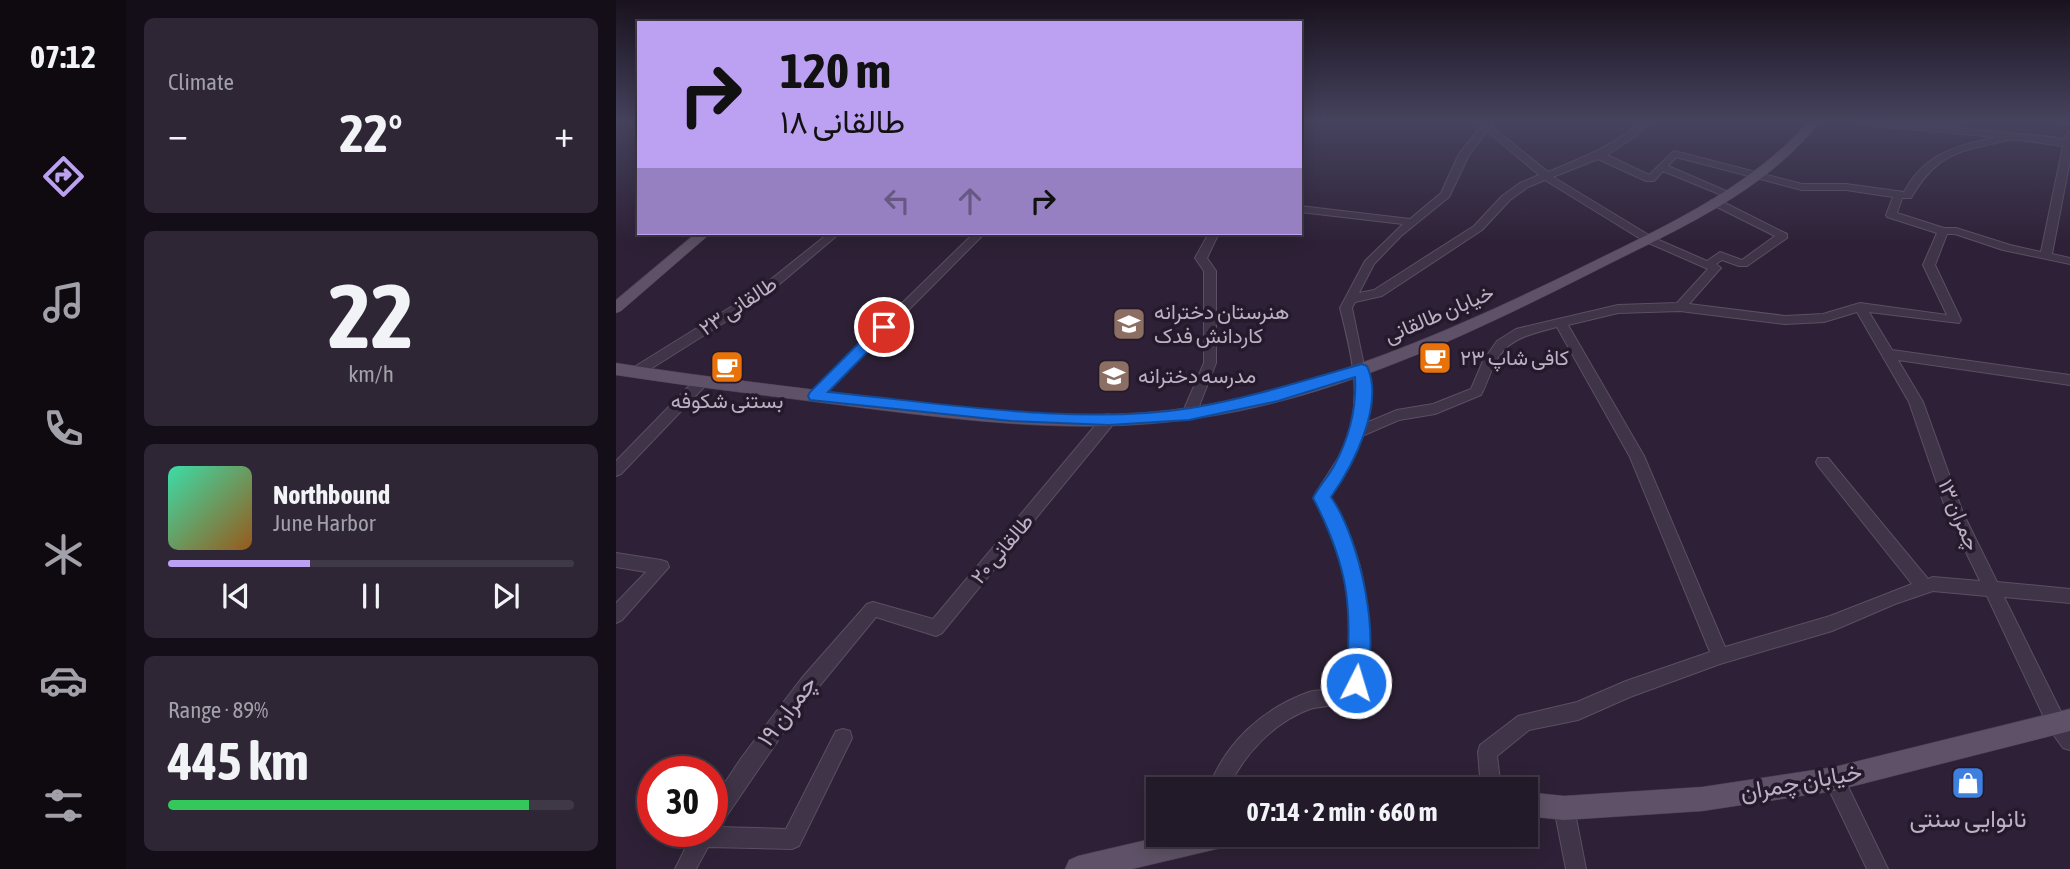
<!DOCTYPE html>
<meta charset="utf-8">
<style>
:root{--surface:#221929;--page:#2e2635;--text:#f1f3f6;--muted:#a2a0a8;--line:#3f3846;--accent:#bca0f2}
body{margin:0;font-family:"Asap Condensed",Vazirmatn,sans-serif;background:var(--page);color:var(--text);height:100vh;display:flex;flex-direction:column;font-size:26px;white-space:nowrap}
*{box-sizing:border-box;margin:0}
p{font-size:23px;color:var(--muted)}
.icon{flex:none;width:38px;height:38px;fill:none;stroke:currentColor;stroke-width:2;stroke-linecap:round;stroke-linejoin:round}
.map{position:relative;flex:1;overflow:hidden}
.sheet{display:flex;flex-direction:column;gap:18px;padding:18px;background:#130e17;width:490px}
.sheet>*{flex:none}
.top-card{position:absolute;left:21px;top:21px;width:665px;height:214px;border-radius:0px;box-shadow:0 4px 18px #0003,0 0 0 2px var(--line);background:#bca0f2;color:#111;overflow:hidden}
.speed{position:absolute;left:21px;top:756px;display:flex;gap:14px;font-size:35px;font-weight:700;text-align:center}
.speed>*{display:grid;place-content:center;width:91px;height:91px;border-radius:50%;background:var(--surface);box-shadow:0 4px 18px #0003,0 0 0 2px var(--line);line-height:1}
.speed .limit{border:10px solid #d22;background:#fff;color:#111}
.pin{position:absolute;display:grid;place-items:center;width:60px;height:60px;color:#fff;margin:-30px;border:4px solid #fff;border-radius:50%;box-shadow:0 2px 7px #0007}
.me{position:absolute;width:77px;margin:-38px;rotate:5deg;stroke-linejoin:round;filter:drop-shadow(0 0 5px #0008)}
.turn{display:flex;align-items:center;gap:24px;height:147px;padding:0 28px;font-size:32px}
.turn .icon{width:91px;height:91px;stroke-width:2.5}
.turn b{display:block;font-size:49px;line-height:60px}
.lanes{display:flex;align-items:center;height:66px;padding:0 28px;background:#0003;justify-content:center;gap:35px;direction:ltr}
.lanes .off{opacity:.35}
.big{font-size:52px;font-weight:700;line-height:1.1}
.sheet .card{flex:1;display:flex;flex-direction:column;justify-content:center;gap:10px;min-width:0;padding:0 24px;border-radius:10px;background:var(--page)}
.sheet .dial{align-items:center;gap:0}
.dial b{font-size:91px;line-height:1}
.song{display:flex;align-items:center;gap:21px}
.cover{width:84px;height:84px;border-radius:10px;background:linear-gradient(135deg,hsl(160 70% 55%),hsl(30 70% 35%))}
.played{height:7px;border-radius:4px;background:linear-gradient(90deg,var(--accent) 35%,var(--line) 35%)}
.keys{display:flex;justify-content:space-around;direction:ltr}
.heat{display:flex;justify-content:space-between;align-items:center;font-size:38px;direction:ltr}
.charge{height:10px;border-radius:5px;background:linear-gradient(90deg,#34c759 89%,var(--line) 0)}
.trip{position:absolute;left:530px;top:777px;width:392px;height:70px;border-radius:0px;background:var(--surface);box-shadow:0 4px 18px #0003,0 0 0 2px var(--line);font-weight:700;line-height:70px;text-align:center}
main{display:flex;flex:1;min-height:0}
.menu{display:flex;flex-direction:column;width:126px;justify-content:space-around;align-items:center;background:#0e0a10;color:var(--muted)}
.menu .icon{width:49px;height:49px}
.menu .on{color:var(--accent)}
.menu b{font-size:32px;color:var(--text)}
.map>svg:first-child{display:block}
.lines{fill:none;stroke-linecap:round;stroke-linejoin:round}
.minor-casing{stroke:#5b4f62;stroke-width:2}
.major-casing{stroke:#4a3e51;stroke-width:1}
.minor{fill:#403448;fill-rule:evenodd}
.major{fill:#5f5268;fill-rule:evenodd}
.route{fill:#1a73e8;stroke:#114b97;stroke-width:2}
.labels{text-anchor:middle;stroke-width:7;stroke-linejoin:round;paint-order:stroke}
.street-label{font-size:21px;fill:#bdafc4;stroke:#251a2c}
.poi-label{font-size:21px;fill:#bdafc4;stroke:#251a2c;text-anchor:start}
.near-street-label{font-size:24px;fill:#bdafc4;stroke:#251a2c}
.near-poi-label{font-size:24px;fill:#bdafc4;stroke:#251a2c}
</style>
<main>
<nav class="menu">
<b>07:12</b>
<svg class="icon on" aria-label="directions" viewBox="0 0 24 24"><path d="M12 3l9 9-9 9-9-9zM9 14v-3h6M13 9l2 2-2 2"/></svg>
<svg class="icon" aria-label="music" viewBox="0 0 24 24"><path d="M9 18V5l10-2v13"/><circle cx="6" cy="18" r="3"/><circle cx="16" cy="16" r="3"/></svg>
<svg class="icon" aria-label="phone" viewBox="0 0 24 24"><path d="M5 4h4l2 5-3 2q2 4 5 5l2-3 5 2v4C11 20 4 13 5 4z"/></svg>
<svg class="icon" aria-label="climate" viewBox="0 0 24 24"><path d="M12 3v18M4 7l16 10M4 17L20 7"/></svg>
<svg class="icon" aria-label="car" viewBox="0 0 24 24"><path d="M5 17H2v-5l4-1 3-4h7l3 4 3 1v5h-3M9 17h6M6 11h13"/><circle cx="7" cy="17" r="2"/><circle cx="17" cy="17" r="2"/></svg>
<svg class="icon" aria-label="filters" viewBox="0 0 24 24"><path d="M4 7h16M4 17h16"/><circle cx="9" cy="7" r="2"/><circle cx="15" cy="17" r="2"/></svg>
</nav>
<section class="sheet">
<div class="card"><p>Climate</p>
<div class="heat"><a>−</a><b class="big">22°</b><a>+</a></div>
</div>
<div class="card dial"><b>22</b><p>km/h</p></div>
<div class="card">
<div class="song"><i class="cover"></i><div><b>Northbound</b><p>June Harbor</p></div></div>
<div class="played"></div>
<div class="keys"><svg class="icon" aria-label="previous" viewBox="0 0 24 24"><path d="M18 5L8 12l10 7zM5 5v14"/></svg><svg class="icon" aria-label="pause" viewBox="0 0 24 24"><path d="M8 5v14M16 5v14"/></svg><svg class="icon" aria-label="next" viewBox="0 0 24 24"><path d="M6 5l10 7-10 7zM19 5v14"/></svg></div>
</div>
<div class="card"><p>Range · 89%</p><b class="big">445 km</b><div class="charge"></div></div>
</section>
<div class="map">
<svg width="1454" height="869" viewBox="0 0 1454 869">
<rect width="100%" height="100%" fill="#2e2137"/>
<g class="lines">
<defs>
<path id="minor" d="M 869,122 L 877,122 L 875,126 L 932,172 C 966,158 997,146 1025,122 L 1034,122 L 1017,138 L 991,155 L 1033,175 L 1058,151 L 1186,184 L 1230,184 L 1288,192 C 1309,153 1339,147 1380,137 L 1247,125 L 1243,122 L 1272,122 L 1436,137 L 1448,140 L 1451,133 L 1454,132 L 1454,160 L 1436,254 L 1454,258 L 1454,264 L 1387,250 L 1339,234 L 1331,234 L 1319,265 L 1345,320 L 1343,323 L 1253,312 L 1276,350 L 1454,375 L 1454,385 L 1282,360 L 1307,402 L 1347,513 L 1381,582 L 1454,589 L 1454,603 L 1388,597 L 1448,718 L 1454,726 L 1454,750 L 1447,748 L 1434,730 L 1371,596 L 1317,591 L 1279,604 L 1216,631 L 1104,664 L 1014,697 L 962,720 L 913,730 L 881,756 L 885,789 L 865,789 L 862,752 L 864,745 L 902,716 L 961,702 L 1010,681 L 1094,652 L 1014,457 L 941,327 C 915,334 890,338 878,365 C 873,375 870,386 865,395 L 819,414 L 783,420 L 746,436 L 729,471 L 713,497 C 726,516 736,538 742,560 C 751,588 764,680 735,699 C 723,707 708,705 694,709 C 658,722 627,755 612,789 L 592,789 C 610,742 646,709 693,692 C 702,689 716,691 724,686 C 746,670 731,573 723,550 C 717,531 707,515 698,497 C 706,481 718,467 726,451 C 749,404 736,355 724,308 L 749,261 L 787,224 L 684,212 L 684,206 L 794,219 L 825,193 L 843,154 ZM 871,131 L 923,175 L 904,183 L 886,196 L 858,226 L 758,290 L 743,293 L 758,264 L 785,236 L 833,197 L 853,155 ZM 1397,139 L 1447,146 L 1425,252 L 1394,245 L 1340,228 L 1328,228 L 1281,213 L 1286,198 L 1295,198 C 1323,150 1346,151 1397,139 ZM 1060,157 L 1186,190 L 1230,190 L 1277,197 L 1270,215 L 1271,217 L 1321,233 L 1307,265 L 1331,315 L 1244,303 L 1207,314 L 1169,316 L 1073,304 L 1103,270 L 1105,268 L 1100,264 L 1106,260 L 1123,266 L 1131,266 L 1171,238 L 1171,234 L 1103,200 L 1095,200 L 1095,204 L 1159,236 L 1126,260 L 1104,252 L 1091,261 L 1036,237 L 937,177 L 982,159 L 1030,181 L 1038,181 L 1047,171 L 1108,196 L 1117,194 L 1052,166 ZM 929,180 L 1028,241 L 1092,269 L 1061,303 L 1002,305 L 900,329 L 881,341 L 867,361 L 855,389 L 817,404 L 781,410 L 750,423 L 752,385 L 736,308 L 739,302 L 766,296 L 866,230 L 894,200 L 912,187 ZM 1064,311 L 1169,324 L 1208,322 L 1241,312 L 1293,402 L 1331,513 L 1364,581 L 1317,577 L 1312,579 L 1212,458 L 1202,458 L 1200,462 L 1202,466 L 1296,584 L 1214,616 L 1109,647 L 1028,456 L 952,325 L 1002,313 Z
M 1446,122 L 1454,122 L 1454,125 L 1448,124 Z
M 213,233 L 224,233 L 147,298 L 25,375 L 15,375 L 13,372 L 15,369 L 139,292 Z
M 358,233 L 369,233 L 204,399 L 194,399 L 192,396 L 194,393 Z
M 593,233 L 603,233 L 591,258 L 600,271 L 600,363 L 580,414 L 573,419 L 566,414 L 588,363 L 588,271 L 579,258 Z
M 84,378 L 91,383 L 89,386 L 5,474 L 0,476 L 0,461 L 79,380 Z
M 493,414 L 500,419 L 498,423 L 326,633 L 320,636 L 260,617 L 178,717 L 103,827 L 170,829 L 220,731 L 227,729 L 234,731 L 236,738 L 183,846 L 176,849 L 92,847 L 80,869 L 59,869 L 78,831 L 96,831 L 96,802 L 126,757 L 185,679 L 251,604 L 257,602 L 317,619 L 488,415 Z
M 0,553 L 45,560 L 51,562 L 53,567 L 6,620 L 0,623 L 0,603 L 30,572 L 0,567 Z
M 1218,769 L 1225,772 L 1272,869 L 1251,869 L 1208,779 L 1211,772 Z
M 948,798 L 955,801 L 958,808 L 970,869 L 950,869 L 938,808 L 941,801 Z"/>
<path id="major" d="M 1192,122 L 1204,122 C 1146,195 1055,232 975,273 C 848,337 712,402 570,420 C 466,434 360,422 256,409 C 170,398 85,388 0,375 L 0,363 C 88,377 177,387 265,398 C 367,410 473,423 576,407 C 710,386 836,330 958,271 C 1040,230 1130,192 1192,122 Z
M 80,233 L 95,233 L 5,311 L 0,313 L 0,300 Z
M 1454,709 L 1454,731 L 1218,791 L 1086,811 L 948,820 L 910,816 L 910,792 L 948,796 L 1086,787 L 1218,767 Z
M 552,835 L 618,835 L 614,844 L 605,848 L 516,869 L 449,869 L 453,860 L 462,856 Z"/>
</defs>
<!-- minor casing -->
<use href="#minor" class="minor-casing"/>
<!-- major casing -->
<use href="#major" class="major-casing"/>
<!-- minor -->
<use href="#minor" class="minor"/>
<!-- major -->
<use href="#major" class="major"/>
</g>
<!-- sky -->
<linearGradient id="sky" x2="0" y2="1"><stop stop-color="#19121e"/><stop offset="0.5" stop-color="#46435e"/><stop offset="1" stop-color="#46435e" stop-opacity="0"/></linearGradient>
<rect width="1454" height="243" fill="url(#sky)"/>
<!-- route -->
<path class="route" d="M 268,322 L 275,327 L 273,330 L 212,392 C 325,403 463,426 575,408 C 634,398 689,380 746,364 L 751,366 C 769,404 737,466 715,497 C 744,538 767,643 747,689 L 740,692 L 733,689 L 730,683 C 737,607 732,565 697,498 C 703,486 712,477 718,466 C 733,438 741,408 739,377 L 662,401 L 573,420 L 493,425 L 395,421 L 194,400 L 192,396 L 194,392 L 263,323 Z"/>
<!-- icons -->
<defs>
<symbol id="university-square" viewBox="-11 -11 22 22"><rect x="-9" y="-9" width="18" height="18" rx="4" fill="#8d6e63" stroke="#251a2c"/><path d="M0-5L7-2L0 1L-7-2ZM-4 1L0 2.5L4 1V4Q0 6-4 4Z" fill="#fff"/></symbol>
<symbol id="cafe-square" viewBox="-11 -11 22 22"><rect x="-9" y="-9" width="18" height="18" rx="4" fill="#e8710a" stroke="#251a2c"/><path d="M-5.5-4.5H6V0H3Q3 3.5 0 3.5H-2.5Q-5.5 3.5-5.5 0ZM3-3.2v2h1.7v-2ZM-6 4.5H4V6H-6Z" fill="#fff"/></symbol>
<symbol id="school-square" viewBox="-11 -11 22 22"><rect x="-9" y="-9" width="18" height="18" rx="4" fill="#8d6e63" stroke="#251a2c"/><path d="M0-5L7-2L0 1L-7-2ZM-4 1L0 2.5L4 1V4Q0 6-4 4Z" fill="#fff"/></symbol>
<symbol id="shop-square" viewBox="-11 -11 22 22"><rect x="-9" y="-9" width="18" height="18" rx="4" fill="#3f7fe0" stroke="#251a2c"/><path d="M-5-2.5h2.3a2.7 3.5 0 0 1 5.4 0H5L5.5 6h-11ZM-1.5-2.5h3a1.5 2.3 0 0 0-3 0Z" fill="#fff"/></symbol>
</defs>
<g fill-rule="evenodd">
<use href="#university-square" x="494" y="305" width="38" height="38"/>
<use href="#cafe-square" x="800" y="339" width="38" height="38"/>
<use href="#cafe-square" x="92" y="348" width="38" height="38"/>
<use href="#school-square" x="479" y="357" width="38" height="38"/>
<use href="#shop-square" x="1333" y="764" width="38" height="38"/>
</g>
<g class="labels">
<!-- street labels -->
<g class="street-label">
<text transform="translate(122 306) rotate(-34)" y="7">طالقانی ۲۳</text>
<text transform="translate(823 314) rotate(-23)" y="7">خیابان طالقانی</text>
<text transform="translate(1343 515) rotate(67)" y="7">چمران ۱۳</text>
<text transform="translate(386 549) rotate(-50)" y="7">طالقانی ۲۰</text>
</g>
<!-- poi labels -->
<g class="poi-label">
<text x="538" y="319">هنرستان دخترانه<tspan x="538" dy="24">کاردانش فدک</tspan></text>
<text x="844" y="365">کافی شاپ ۲۳</text>
<text x="522" y="383">مدرسه دخترانه</text>
<text x="111" y="408" text-anchor="middle">بستنی شکوفه</text>
</g>
<!-- near-street labels -->
<g class="near-street-label">
<text transform="translate(171 711) rotate(-53)" y="8">چمران ۱۹</text>
<text transform="translate(1185 782) rotate(-10)" y="8">خیابان چمران</text>
</g>
<!-- near-poi labels -->
<g class="near-poi-label">
<text x="1352" y="827">نانوایی سنتی</text>
</g>
</g>
</svg>
<div class="speed"><div class="limit">30</div></div>
<div class="pin" style="left:268px;top:327px;background:#d93025"><svg class="icon" aria-label="arrive" viewBox="0 0 24 24"><path d="M6 21V4h12l-3 4 3 4H6"/></svg></div>
<svg class="me" style="left:740px;top:683px" viewBox="-20 -20 40 40"><circle r="17" fill="#1a73e8" stroke="#fff" stroke-width="3"/><path d="M0-11L8 9 0 5-8 9z" fill="#fff"/></svg>
<div class="trip">07:14 · 2 min · 660 m</div>
<div class="top-card">
<div class="turn"><svg class="icon" aria-label="right" viewBox="0 0 24 24"><path d="M7 20v-9h11M14 6l5 5-5 5"/></svg><div><b>120 m</b>طالقانی ۱۸</div></div>
<div class="lanes"><svg class="icon off" aria-label="left" viewBox="0 0 24 24"><path d="M17 20v-9H6M10 6l-5 5 5 5"/></svg><svg class="icon off" aria-label="ahead" viewBox="0 0 24 24"><path d="M12 20V5M6 11l6-6 6 6"/></svg><svg class="icon" aria-label="right" viewBox="0 0 24 24"><path d="M7 20v-9h11M14 6l5 5-5 5"/></svg></div>
</div>
</div>
</main>
